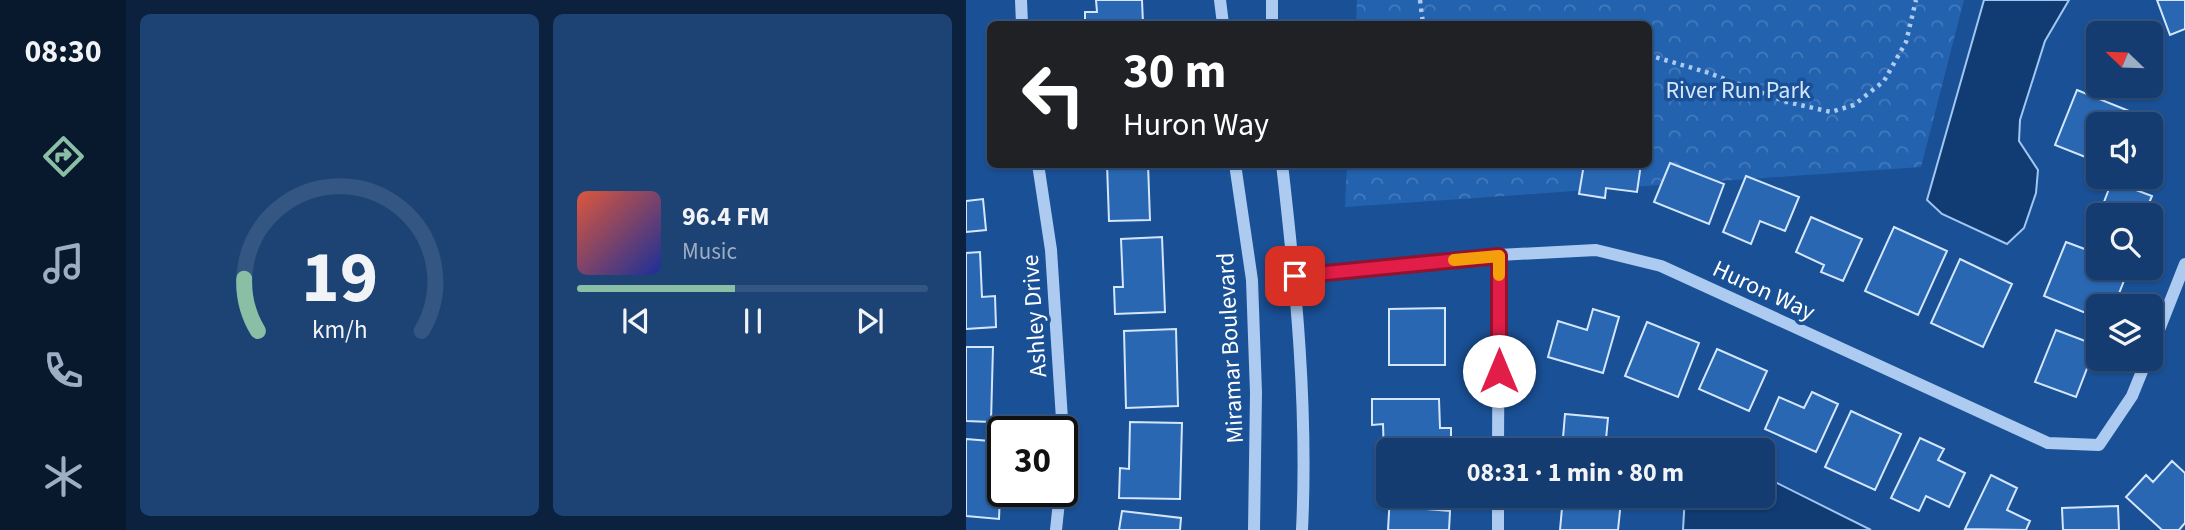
<!DOCTYPE html>
<meta charset="utf-8">
<style>
:root{--surface:#143c70;--page:#1d4375;--text:#f1f3f6;--muted:#9dadc3;--line:#335683;--accent:#8abfa5}
body{margin:0;font-family:"Source Sans 3",sans-serif;background:var(--page);color:var(--text);height:100vh;display:flex;flex-direction:column;font-size:26px;white-space:nowrap}
*{box-sizing:border-box;margin:0}
p{font-size:23px;color:var(--muted)}
.icon{flex:none;width:38px;height:38px;fill:none;stroke:currentColor;stroke-width:2;stroke-linecap:round;stroke-linejoin:round}
.map{position:relative;flex:1;overflow:hidden}
.side{display:flex;flex-direction:column;gap:14px;padding:14px;background:#0b213e;width:840px}
.side>*{flex:none}
.banner{position:absolute;left:21px;top:21px;width:665px;height:147px;border-radius:10px;box-shadow:0 2px 5px #0004,0 0 0 2px var(--line);background:#202124;color:#fff;overflow:hidden}
.needle{width:46px;rotate:293deg}
.tools{position:absolute;left:1120px;top:21px;display:grid;gap:14px}
.tools a{display:grid;place-items:center;width:77px;height:77px;border-radius:10px;background:var(--surface);box-shadow:0 2px 5px #0004,0 0 0 2px var(--line);font-size:35px}
.speed{position:absolute;left:21px;top:416px;display:flex;gap:14px;font-size:35px;font-weight:700;text-align:center}
.speed>*{display:grid;place-content:center;width:91px;height:91px;border-radius:50%;background:var(--surface);box-shadow:0 2px 5px #0004,0 0 0 2px var(--line);line-height:1}
.speed .limit{border:4px solid #111;border-radius:10px;background:#fff;color:#111}
.pin{position:absolute;display:grid;place-items:center;width:60px;height:60px;color:#fff;margin:-30px;border-radius:14px;box-shadow:0 4px 10px #0006}
.me{position:absolute;width:77px;margin:-38px;rotate:0deg;stroke-linejoin:round;filter:drop-shadow(0 0 5px #0008)}
.turn{display:flex;align-items:center;gap:24px;height:147px;padding:0 21px;font-size:32px}
.turn .icon{width:91px;height:91px;stroke-width:2.5}
.turn b{display:block;font-size:49px;line-height:60px}
.side .card{flex:1;display:flex;flex-direction:column;justify-content:center;gap:10px;min-width:0;padding:0 24px;border-radius:10px;background:var(--page)}
.side .dial{align-items:center;gap:0}
.dial svg{height:182px;overflow:visible;fill:none;stroke:var(--line);stroke-width:7;stroke-linecap:round;text-anchor:middle}
.dial text{fill:var(--text);stroke:none}
.song{display:flex;align-items:center;gap:21px}
.cover{width:84px;height:84px;border-radius:10px;background:linear-gradient(135deg,hsl(10 70% 55%),hsl(230 70% 35%))}
.played{height:7px;border-radius:4px;background:linear-gradient(90deg,var(--accent) 45%,var(--line) 45%)}
.keys{display:flex;justify-content:space-around;direction:ltr}
.side .tiles{flex:1;display:grid;gap:14px;grid-template-columns:repeat(2,1fr)}
.trip{position:absolute;left:410px;top:438px;width:399px;height:70px;border-radius:10px;background:var(--surface);box-shadow:0 2px 5px #0004,0 0 0 2px var(--line);font-weight:700;line-height:70px;text-align:center}
main{display:flex;flex:1;min-height:0}
.menu{display:flex;flex-direction:column;width:126px;justify-content:space-around;align-items:center;background:#08182d;color:var(--muted)}
.menu .icon{width:49px;height:49px}
.menu .on{color:var(--accent)}
.menu b{font-size:32px;color:var(--text)}
.map>svg:first-child{display:block}
.park{fill:url(#park-crowns)}
.water{fill:#113b73;stroke:#a0c6f2;stroke-width:2}
.building{fill:#2967b3;stroke:#d4e6fb;stroke-width:2}
.lines{fill:none;stroke-linecap:round;stroke-linejoin:round}
.path{stroke:#adcbf0;stroke-width:4.5;stroke-dasharray:3.5 5;stroke-linecap:butt}
.minor{stroke:#adcbf0;stroke-width:12}
.route-casing{stroke:#92132f;stroke-width:18}
.route{stroke:#e11d48;stroke-width:12}
.slow{stroke:#f59e0b;stroke-width:12}
.labels{text-anchor:middle;stroke-width:7;stroke-linejoin:round;paint-order:stroke}
.park-label{font-size:24px;fill:#d4e6fb;stroke:#1a5095}
.street-label{font-size:24px;fill:#fff;stroke:#1a5095}
</style>
<main>
<nav class="menu">
<b>08:30</b>
<svg class="icon on" aria-label="directions" viewBox="0 0 24 24"><path d="M12 3l9 9-9 9-9-9zM9 14v-3h6M13 9l2 2-2 2"/></svg>
<svg class="icon" aria-label="music" viewBox="0 0 24 24"><path d="M9 18V5l10-2v13"/><circle cx="6" cy="18" r="3"/><circle cx="16" cy="16" r="3"/></svg>
<svg class="icon" aria-label="phone" viewBox="0 0 24 24"><path d="M5 4h4l2 5-3 2q2 4 5 5l2-3 5 2v4C11 20 4 13 5 4z"/></svg>
<svg class="icon" aria-label="climate" viewBox="0 0 24 24"><path d="M12 3v18M4 7l16 10M4 17L20 7"/></svg>
</nav>
<section class="side">
<div class="tiles">
<div class="card dial"><svg viewBox="0 0 100 80">
<path d="M14 69A42 42 0 1 1 86 69"/>
<path d="M14 69A42 42 0 0 1 8 46" stroke="#8abfa5"/>
<text x="50" y="56" font-size="32" font-weight="700">19</text>
<text x="50" y="72" font-size="11">km/h</text>
</svg></div>
<div class="card">
<div class="song"><i class="cover"></i><div><b>96.4 FM</b><p>Music</p></div></div>
<div class="played"></div>
<div class="keys"><svg class="icon" aria-label="previous" viewBox="0 0 24 24"><path d="M18 5L8 12l10 7zM5 5v14"/></svg><svg class="icon" aria-label="pause" viewBox="0 0 24 24"><path d="M8 5v14M16 5v14"/></svg><svg class="icon" aria-label="next" viewBox="0 0 24 24"><path d="M6 5l10 7-10 7zM19 5v14"/></svg></div>
</div>
</div>
</section>
<div class="map">
<svg width="1219" height="530" viewBox="0 0 1219 530">
<defs>
<pattern id="park-crowns" width="20" height="18" patternUnits="userSpaceOnUse" patternTransform="scale(1.75)"><rect width="20" height="18" fill="#2362af"/><path d="M2 6a3 3 0 1 1 6 0M12 15a3 3 0 1 1 6 0" fill="none" stroke="#447abb"/></pattern>
</defs>
<rect width="100%" height="100%" fill="#1a5095"/>
<!-- park -->
<path class="park" d="M 391,0 L 998,0 L 955,167 L 379,207 L 381,165 L 682,164 L 682,24 L 390,24 Z"/>
<!-- water -->
<path class="water" d="M 1018,0 L 1103,0 L 1079,41 L 1054,120 L 1053,141 L 1072,170 L 1070,193 L 1058,228 L 1041,244 L 976,214 L 961,200 Z
M 796,476 L 801,478 L 905,530 L 717,530 L 719,495 L 796,495 Z"/>
<!-- building -->
<path class="building" d="M 130,0 L 176,0 L 177,24 L 119,24 L 119,12 L 131,12 Z
M 1191,0 L 1219,0 L 1219,29 L 1204,35 Z
M 1111,90 L 1173,115 L 1169,124 L 1132,124 L 1132,162 L 1089,145 Z
M 704,163 L 758,184 L 743,224 L 688,202 Z
M 141,164 L 182,164 L 184,220 L 143,221 Z
M 618,164 L 675,164 L 671,192 L 640,188 L 639,198 L 613,194 Z
M 780,176 L 833,197 L 819,231 L 794,221 L 785,244 L 757,232 Z
M 1146,181 L 1186,196 L 1178,215 L 1133,215 Z
M 17,199 L 20,230 L 0,232 L 0,201 Z
M 845,217 L 896,239 L 877,281 L 855,272 L 858,265 L 830,252 Z
M 928,227 L 981,251 L 952,315 L 899,291 Z
M 196,237 L 199,312 L 149,314 L 148,287 L 157,287 L 155,239 Z
M 1100,242 L 1132,254 L 1132,268 L 1163,268 L 1148,306 L 1132,306 L 1132,318 L 1078,296 Z
M 14,252 L 16,297 L 29,296 L 30,327 L 0,329 L 0,253 Z
M 994,259 L 1046,284 L 1017,347 L 965,323 Z
M 479,308 L 479,365 L 423,365 L 423,309 Z
M 627,309 L 653,317 L 637,373 L 582,357 L 592,321 L 621,330 Z
M 681,322 L 733,343 L 712,397 L 659,376 Z
M 210,329 L 212,406 L 160,408 L 158,331 Z
M 1090,330 L 1130,345 L 1110,397 L 1069,382 Z
M 0,347 L 27,347 L 25,422 L 0,421 Z
M 751,349 L 801,371 L 783,411 L 733,389 Z
M 846,392 L 872,404 L 850,452 L 799,429 L 813,397 L 838,408 Z
M 406,399 L 473,399 L 474,428 L 485,428 L 485,450 L 422,450 L 422,456 L 418,456 L 417,424 L 406,425 Z
M 885,411 L 935,434 L 909,490 L 859,467 Z
M 599,414 L 642,418 L 639,450 L 596,450 Z
M 164,422 L 216,423 L 214,499 L 153,498 L 154,468 L 163,469 Z
M 954,438 L 978,449 L 972,460 L 999,473 L 983,507 L 960,496 L 953,511 L 925,498 Z
M 0,439 L 36,442 L 33,519 L 0,516 Z
M 1206,461 L 1219,473 L 1219,523 L 1213,530 L 1196,530 L 1160,497 L 1180,475 L 1187,482 Z
M 1025,475 L 1051,488 L 1041,510 L 1064,521 L 1060,530 L 999,529 Z
M 424,495 L 462,495 L 461,509 L 484,511 L 483,530 L 422,530 Z
M 597,497 L 655,501 L 652,530 L 594,530 Z
M 1152,506 L 1153,530 L 1097,530 L 1096,508 Z
M 156,511 L 215,518 L 214,530 L 153,530 Z"/>
<g class="lines">
<!-- path -->
<path class="path" d="M 454,0 L 457,24
M 682,55 L 740,72 L 821,102 L 865,112 L 888,105 L 918,81 L 940,42 L 950,0"/>
<!-- minor -->
<path class="minor" d="M 55,0 L 56,24
M 254,0 L 257,24
M 306,0 L 306,24
M 72,164 L 85,250 L 98,450 L 96,466
M 269,164 L 286,280 L 290,393 L 288,530
M 316,164 C 330,285 342,409 336,530
M 329,276 L 533,255 L 630,250 L 695,266 L 1082,443 L 1133,445 L 1166,396 L 1181,359
M 1185,350 L 1219,264
M 532,450 L 533,255
M 90,530 L 94,492
M 532,530 L 532,495"/>
</g>
<g class="lines">
<defs>
<path id="route" d="M 329,276 L 533,256 L 533,371"/>
</defs>
<!-- route casing -->
<use href="#route" class="route-casing"/>
<!-- route -->
<use href="#route" class="route"/>
<!-- slow -->
<path class="slow" d="M 488,260 L 533,256 L 533,275"/>
</g>
<g class="labels">
<!-- park labels -->
<g class="park-label">
<text x="772" y="98">River Run Park</text>
</g>
<!-- street labels -->
<g class="street-label">
<text transform="translate(798 290) rotate(25)" y="8">Huron Way</text>
<text transform="translate(68 316) rotate(-94)" y="8">Ashley Drive</text>
<text transform="translate(264 348) rotate(-93)" y="8">Miramar Boulevard</text>
</g>
</g>
</svg>
<div class="tools">
<a><svg class="needle" viewBox="-14 -14 28 28"><path d="M0-13l5 13h-10z" fill="#e53935"/><path d="M0 13l5-13h-10z" fill="#9dadc3"/></svg></a>
<a><svg class="icon" aria-label="sound" viewBox="0 0 24 24"><path d="M4 9h4l5-4v14l-5-4H4zM17 9q2 3 0 6"/></svg></a>
<a><svg class="icon" aria-label="search" viewBox="0 0 24 24"><circle cx="10" cy="10" r="6"/><path d="M15 15l6 6"/></svg></a>
<a><svg class="icon" aria-label="layers" viewBox="0 0 24 24"><path d="M12 4l9 5-9 5-9-5zM3 14l9 5 9-5"/></svg></a>
</div>
<div class="speed"><div class="limit">30</div></div>
<div class="pin" style="left:329px;top:276px;background:#d93025"><svg class="icon" aria-label="arrive" viewBox="0 0 24 24"><path d="M6 21V4h12l-3 4 3 4H6"/></svg></div>
<svg class="me" style="left:533px;top:371px" viewBox="-20 -20 40 40"><circle r="19" fill="#fff"/><path d="M0-13L10 11 0 6-10 11z" fill="#e11d48"/></svg>
<div class="trip">08:31 · 1 min · 80 m</div>
<div class="banner">
<div class="turn"><svg class="icon" aria-label="left" viewBox="0 0 24 24"><path d="M17 20v-9H6M10 6l-5 5 5 5"/></svg><div><b>30 m</b>Huron Way</div></div>
</div>
</div>
</main>
